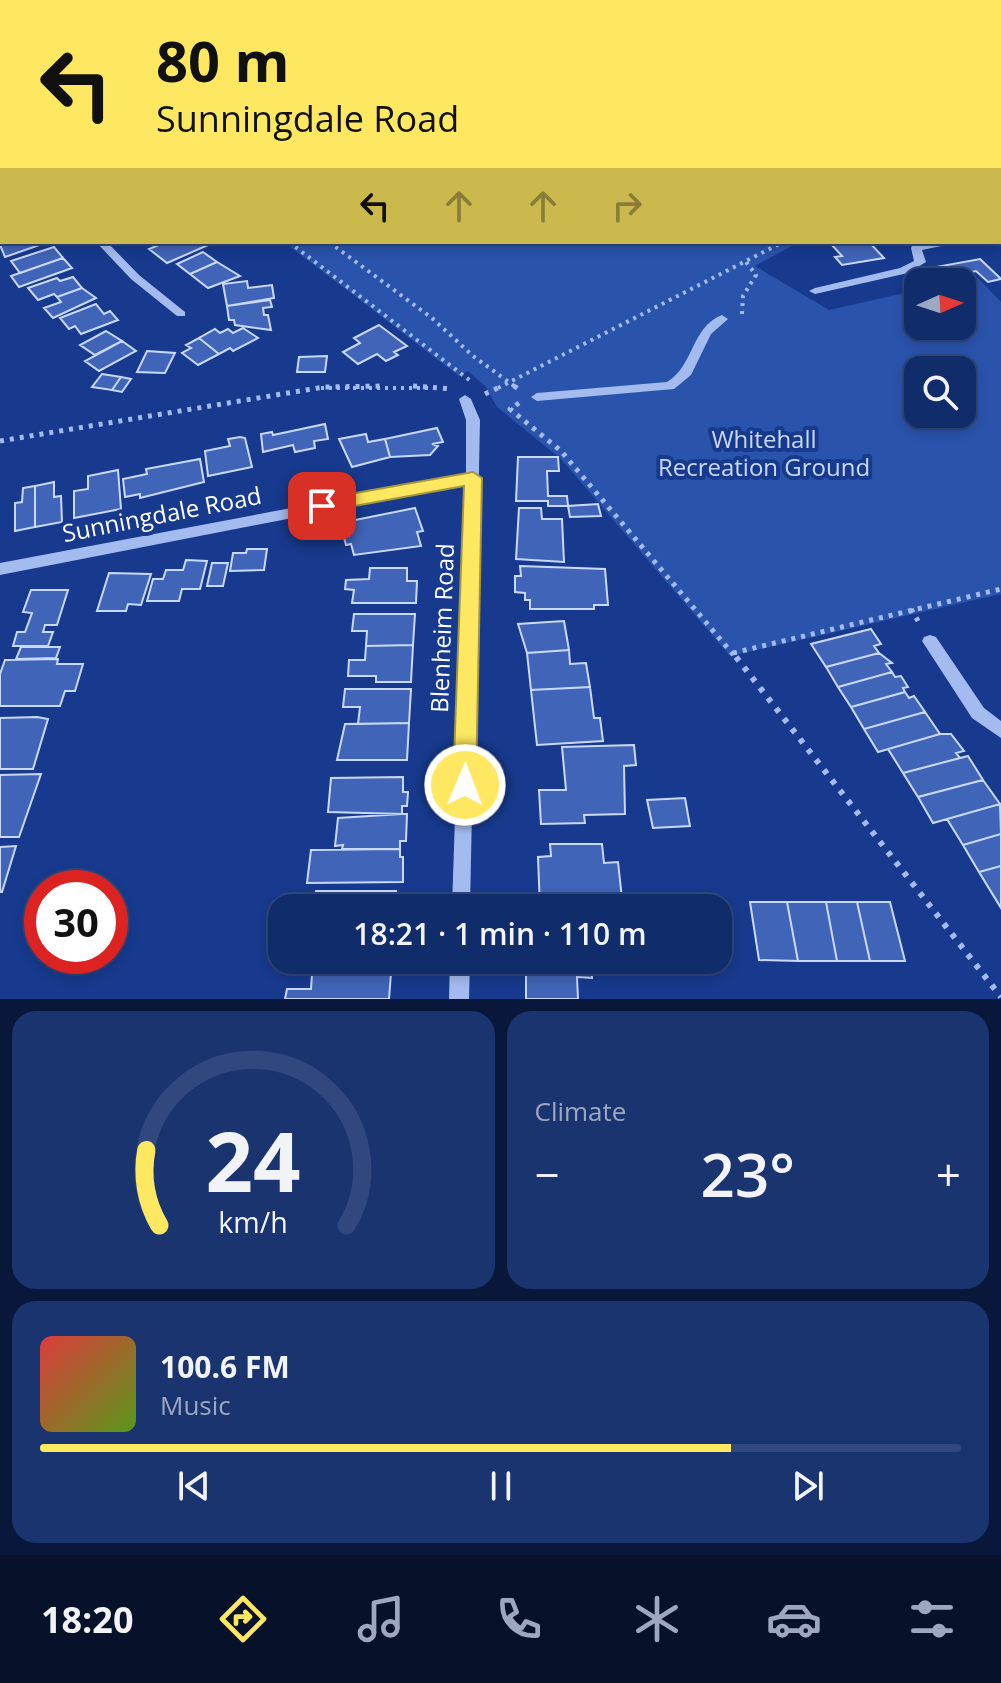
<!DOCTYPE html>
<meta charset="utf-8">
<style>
:root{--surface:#112c6a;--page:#1a3470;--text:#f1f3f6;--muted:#9ca7c1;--line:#30487e;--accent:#ffe861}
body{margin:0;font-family:"Open Sans",sans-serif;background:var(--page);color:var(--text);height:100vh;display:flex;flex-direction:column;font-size:30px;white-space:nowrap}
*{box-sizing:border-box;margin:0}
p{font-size:26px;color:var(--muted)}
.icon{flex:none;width:44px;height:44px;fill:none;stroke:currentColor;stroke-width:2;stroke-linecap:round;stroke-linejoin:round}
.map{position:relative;height:999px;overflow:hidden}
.side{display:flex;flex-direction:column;gap:12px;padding:12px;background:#09183a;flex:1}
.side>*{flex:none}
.banner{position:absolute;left:0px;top:0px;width:1002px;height:244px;box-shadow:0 4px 12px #0003,0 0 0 2px var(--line);background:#ffe861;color:#111;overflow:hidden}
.needle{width:52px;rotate:87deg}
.tools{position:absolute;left:904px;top:268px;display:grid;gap:16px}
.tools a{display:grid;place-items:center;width:72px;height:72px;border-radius:16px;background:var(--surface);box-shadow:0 4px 12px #0003,0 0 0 2px var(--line);font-size:40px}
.speed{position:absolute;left:24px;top:870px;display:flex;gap:16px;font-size:40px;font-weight:700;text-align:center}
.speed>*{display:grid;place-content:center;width:104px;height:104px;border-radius:50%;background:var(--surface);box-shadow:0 4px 12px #0003,0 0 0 2px var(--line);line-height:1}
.speed .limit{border:12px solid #d22;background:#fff;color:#111}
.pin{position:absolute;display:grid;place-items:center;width:68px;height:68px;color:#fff;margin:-34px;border-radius:16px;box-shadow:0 4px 12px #0006}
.me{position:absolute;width:88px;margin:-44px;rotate:1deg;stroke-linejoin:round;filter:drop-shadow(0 0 6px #0008)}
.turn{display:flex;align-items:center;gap:28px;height:168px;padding:0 24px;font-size:36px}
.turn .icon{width:104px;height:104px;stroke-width:2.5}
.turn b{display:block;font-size:56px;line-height:68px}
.lanes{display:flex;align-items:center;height:76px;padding:0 24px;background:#0003;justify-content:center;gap:40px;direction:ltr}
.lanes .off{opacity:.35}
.big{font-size:60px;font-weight:600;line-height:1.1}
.side .card{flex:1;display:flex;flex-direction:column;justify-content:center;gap:12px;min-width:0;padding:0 28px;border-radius:24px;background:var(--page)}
.side .dial{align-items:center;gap:0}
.dial svg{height:208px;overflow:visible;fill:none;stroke:var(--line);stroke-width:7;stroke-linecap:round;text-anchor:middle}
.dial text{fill:var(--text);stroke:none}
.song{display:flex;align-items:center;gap:24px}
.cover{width:96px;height:96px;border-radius:12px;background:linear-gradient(135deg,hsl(0 70% 55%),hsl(90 70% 35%))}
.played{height:8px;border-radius:4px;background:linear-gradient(90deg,var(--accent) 75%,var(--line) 75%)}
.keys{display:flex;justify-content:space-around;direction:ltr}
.heat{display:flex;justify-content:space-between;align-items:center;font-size:44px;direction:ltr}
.side .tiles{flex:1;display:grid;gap:12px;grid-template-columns:1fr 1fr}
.card:last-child{grid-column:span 2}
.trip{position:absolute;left:268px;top:894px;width:464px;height:80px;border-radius:24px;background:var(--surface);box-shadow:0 4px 12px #0003,0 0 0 2px var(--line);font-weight:600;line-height:80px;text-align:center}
.menu{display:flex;height:128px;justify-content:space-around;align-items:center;background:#07122a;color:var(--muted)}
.menu .icon{width:56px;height:56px}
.menu .current{color:var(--accent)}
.menu b{font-size:36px;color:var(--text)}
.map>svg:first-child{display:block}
.green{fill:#2a53ac;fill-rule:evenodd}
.building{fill:#4064b7;stroke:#c9d9fb;stroke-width:2}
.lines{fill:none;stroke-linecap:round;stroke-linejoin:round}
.path-far3{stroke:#a3bbef;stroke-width:3;stroke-dasharray:3 4;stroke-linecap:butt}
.path-far2{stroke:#a3bbef;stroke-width:4;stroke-dasharray:3 5;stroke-linecap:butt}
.path-far1{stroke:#a3bbef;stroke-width:5;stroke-dasharray:4 6;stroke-linecap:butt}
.path{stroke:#a3bbef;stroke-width:6;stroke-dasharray:5 8;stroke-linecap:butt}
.minor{fill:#a3bbef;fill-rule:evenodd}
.route{fill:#ffe861;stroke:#a6973f;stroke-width:2}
.labels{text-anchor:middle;stroke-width:8;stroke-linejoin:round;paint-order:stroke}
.park-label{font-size:24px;fill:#c9d9fb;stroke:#173a8e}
.street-label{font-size:24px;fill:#fff;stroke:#173a8e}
</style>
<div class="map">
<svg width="1001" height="999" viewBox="0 0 1001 999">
<rect width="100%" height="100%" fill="#173a8e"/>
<!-- green -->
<path class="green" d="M 50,0 L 684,0 L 688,2 L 53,2 Z
M 284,242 L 799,242 L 755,266 L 829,310 L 918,290 L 918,326 L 962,326 L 962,282 L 956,282 L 977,277 L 1001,302 L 1001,594 L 730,656 L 561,459 L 497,407 L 486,387 L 468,371 L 459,376 ZM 918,370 L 962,370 L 962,414 L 918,414 Z"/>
<!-- building -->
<path class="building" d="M 9,242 L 48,242 L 5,257 L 0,245 Z
M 166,242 L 196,244 L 215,242 L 167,263 L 149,249 Z
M 822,242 L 869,242 L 884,258 L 842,265 L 835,257 L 842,256 L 831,244 Z
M 54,247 L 63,258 L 20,273 L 11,261 Z
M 203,252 L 217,262 L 190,274 L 177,264 Z
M 63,258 L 72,268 L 19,287 L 11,276 Z
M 980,259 L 1001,279 L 988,282 L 976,271 L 947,277 L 936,267 Z
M 217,262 L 240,276 L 208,288 L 190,274 Z
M 73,277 L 82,288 L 57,297 L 54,294 L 38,300 L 28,288 L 57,278 L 60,281 Z
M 247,281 L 248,288 L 272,285 L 274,298 L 227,306 L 223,284 Z
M 82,288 L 96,298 L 53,318 L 44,308 L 61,302 L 57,297 Z
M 270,300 L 272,307 L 263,308 L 264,315 L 268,315 L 271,330 L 235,325 L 234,320 L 229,320 L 227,306 Z
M 96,304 L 104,314 L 110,311 L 118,320 L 81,334 L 75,326 L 69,329 L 60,318 Z
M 379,325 L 407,346 L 394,352 L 398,355 L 386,361 L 377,354 L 358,364 L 343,352 L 360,343 L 354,338 Z
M 243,328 L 258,338 L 233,351 L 230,348 L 219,354 L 199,338 L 215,329 L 220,333 L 228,329 L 233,333 Z
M 106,331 L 122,341 L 95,355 L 80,345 Z
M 199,338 L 219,354 L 198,365 L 182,353 L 191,348 L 186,345 Z
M 122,341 L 136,351 L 99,371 L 85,361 Z
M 147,351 L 175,353 L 165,373 L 137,372 Z
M 327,356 L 325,372 L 297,372 L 299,357 Z
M 102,374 L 121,377 L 112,390 L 92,387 Z
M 121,377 L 131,379 L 122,392 L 112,390 Z
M 325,424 L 328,439 L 314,441 L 315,448 L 295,452 L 293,445 L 263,452 L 261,434 L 272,432 L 273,435 Z
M 437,428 L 443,442 L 432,444 L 438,446 L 430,455 L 390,457 L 385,439 Z
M 366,434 L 368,442 L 385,439 L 390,457 L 352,467 L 339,439 Z
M 240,437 L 245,438 L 252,467 L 208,476 L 205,451 L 230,446 L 228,439 Z
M 518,457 L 558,457 L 559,471 L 547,471 L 548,496 L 567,496 L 568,506 L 548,506 L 548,501 L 516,501 Z
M 200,459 L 204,482 L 140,498 L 140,494 L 125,497 L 123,479 L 147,474 L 146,469 Z
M 118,470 L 121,509 L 74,518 L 74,491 L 88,489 L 88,476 Z
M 54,482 L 54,497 L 61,496 L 62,522 L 35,527 L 35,486 Z
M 35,486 L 35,527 L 15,531 L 15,503 L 22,502 L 23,488 Z
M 598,504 L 601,516 L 570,517 L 568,506 Z
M 415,508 L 423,531 L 417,532 L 421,546 L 354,555 L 351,544 L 346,545 L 340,523 Z
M 519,508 L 541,508 L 542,519 L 562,519 L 564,562 L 516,559 Z
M 247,549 L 267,549 L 264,570 L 230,571 L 233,553 L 246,553 Z
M 186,560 L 207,561 L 200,589 L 182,589 L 179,601 L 147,601 L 153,579 L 163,579 L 166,570 L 183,570 Z
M 212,563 L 228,563 L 223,586 L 207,586 Z
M 520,566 L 605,569 L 608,605 L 594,605 L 594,609 L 530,609 L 530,600 L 525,600 L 525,593 L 515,592 L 515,576 L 521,576 Z
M 370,568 L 407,568 L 407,581 L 417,581 L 416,603 L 352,603 L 354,590 L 345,589 L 346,580 L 369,579 Z
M 109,573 L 151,574 L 141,605 L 128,604 L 126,611 L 97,611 Z
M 31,590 L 68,590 L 57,625 L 45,625 L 43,632 L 53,632 L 48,646 L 13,646 L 17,632 L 25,632 L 32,613 L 23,612 Z
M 354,614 L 415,614 L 413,645 L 366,646 L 367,631 L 352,631 Z
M 564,621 L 569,650 L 527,653 L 518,624 Z
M 871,629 L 881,644 L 874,646 L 879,653 L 826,667 L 811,644 Z
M 413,645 L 411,682 L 376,682 L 376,676 L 348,676 L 349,660 L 365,660 L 366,646 Z
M 21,647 L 60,647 L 56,658 L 16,659 Z
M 569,650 L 570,664 L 586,663 L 590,687 L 531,690 L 527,653 Z
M 879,653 L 892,663 L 886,664 L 892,672 L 838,687 L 826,667 Z
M 58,659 L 57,664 L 83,664 L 75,691 L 65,691 L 60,706 L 0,706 L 0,674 L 5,660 Z
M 892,672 L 895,677 L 901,676 L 908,687 L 903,688 L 905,692 L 851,707 L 838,687 Z
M 590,687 L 594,718 L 600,718 L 603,741 L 537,745 L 531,690 Z
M 345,689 L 411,689 L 409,723 L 358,724 L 360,707 L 343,707 Z
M 905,692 L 909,698 L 914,696 L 925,712 L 864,729 L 851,707 Z
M 925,712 L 940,734 L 878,752 L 864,729 Z
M 37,717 L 48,719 L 33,769 L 0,769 L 0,718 Z
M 409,723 L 407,760 L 337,760 L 345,724 Z
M 940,734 L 951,734 L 964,751 L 956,753 L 960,758 L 903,773 L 888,749 Z
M 634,745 L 636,765 L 624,766 L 625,814 L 584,815 L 585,823 L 541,824 L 539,790 L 566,790 L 562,747 Z
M 968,756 L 983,780 L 918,797 L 903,773 Z
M 41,774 L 19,837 L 0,837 L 0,775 Z
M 403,777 L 403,792 L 408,792 L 407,806 L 402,806 L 402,814 L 328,812 L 331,778 Z
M 983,780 L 1000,804 L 933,823 L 918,797 Z
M 685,798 L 690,826 L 653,828 L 647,800 Z
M 1000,804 L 1001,834 L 963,845 L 947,819 Z
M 402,814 L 407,814 L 406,841 L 400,841 L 400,849 L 342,849 L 343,845 L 335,846 L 338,818 Z
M 1001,834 L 1001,866 L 979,872 L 963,845 Z
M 550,844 L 602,844 L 604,863 L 618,862 L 623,908 L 540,908 L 538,857 L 551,856 Z
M 16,846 L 2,892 L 0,892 L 0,847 Z
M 400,849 L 400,857 L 403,857 L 403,882 L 307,883 L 311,850 Z
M 1001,866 L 1001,908 L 979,872 Z
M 316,891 L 396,891 L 395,896 L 400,896 L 400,908 L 314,908 Z
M 750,902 L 787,902 L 798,961 L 759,960 Z
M 787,902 L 826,902 L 837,961 L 798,961 Z
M 826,902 L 857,902 L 870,961 L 837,961 Z
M 857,902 L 890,902 L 905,961 L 870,961 Z
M 309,960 L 391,960 L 391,965 L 308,965 Z
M 526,960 L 591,960 L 592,978 L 577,977 L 578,999 L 526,999 Z
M 391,973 L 389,999 L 285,999 L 287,989 L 311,989 L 312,974 Z"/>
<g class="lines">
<!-- path-far3 -->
<path class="path-far3" d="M 71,0 L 75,2
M 662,0 L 667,2
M 301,2 L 307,0"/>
<!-- path-far2 -->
<path class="path-far2" d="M 289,242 L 472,382
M 329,242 L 432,318 L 473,356 L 517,388
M 742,314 L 743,296 L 756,275 L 746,262
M 321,388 L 436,388
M 498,388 L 783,242"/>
<!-- path-far1 -->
<path class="path-far1" d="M 413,386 L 452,389
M 514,386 L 520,390
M 485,394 L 502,386
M 519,403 L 510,409 L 561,451 L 737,659
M 0,441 L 324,387 L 385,386
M 911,609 L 921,626
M 733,653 L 1001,589"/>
<!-- path -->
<path class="path" d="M 736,657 L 1001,997"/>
<!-- minor -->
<path class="minor" d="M 27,0 L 36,0 L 38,2 L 29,2 Z
M 796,0 L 806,0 L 808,2 L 798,2 Z
M 2,32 L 2,38 L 0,39 L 0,33 Z
M 0,130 L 2,131 L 2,138 L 0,137 Z
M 1000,138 L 1001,138 L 1001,144 L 1000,144 Z
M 1000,148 L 1001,148 L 1001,155 L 1000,155 Z
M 1000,229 L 1001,229 L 1001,235 L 1000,235 Z
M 96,242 L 107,242 L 139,275 L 185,312 L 185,316 L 177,316 L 131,279 Z
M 930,242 L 952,242 L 951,244 L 922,250 L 926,262 L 908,273 L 815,294 L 809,291 L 815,288 L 900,268 L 914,261 L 911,248 L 912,246 Z
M 722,315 L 728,319 L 711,334 L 691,375 L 674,389 L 537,401 L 531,397 L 537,393 L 667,382 C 694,366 691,327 722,315 Z
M 465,395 L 471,399 L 480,420 L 470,908 L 452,908 L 466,484 L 0,575 L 0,563 L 466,475 L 466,420 L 459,399 Z
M 930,635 L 936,637 L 984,708 L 1001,721 L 1001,738 L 972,718 L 922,641 L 924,637 Z
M 450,960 L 470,960 L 469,999 L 449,999 Z"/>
</g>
<!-- route -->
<path class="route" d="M 473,472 L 482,478 L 476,785 L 473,792 L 465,795 L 457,792 L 453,785 L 464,486 L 322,512 L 313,506 L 322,499 Z"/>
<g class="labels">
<!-- park labels -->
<g class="park-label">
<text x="764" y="448">Whitehall<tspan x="764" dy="28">Recreation Ground</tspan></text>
</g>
<!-- street labels -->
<g class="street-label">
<text transform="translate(162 515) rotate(-11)" y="8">Sunningdale Road</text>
<text transform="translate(443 628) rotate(-88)" y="8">Blenheim Road</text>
</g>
</g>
</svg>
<div class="tools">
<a><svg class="needle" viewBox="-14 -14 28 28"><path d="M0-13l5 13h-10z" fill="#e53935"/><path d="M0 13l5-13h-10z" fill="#9ca7c1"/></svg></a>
<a><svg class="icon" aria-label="search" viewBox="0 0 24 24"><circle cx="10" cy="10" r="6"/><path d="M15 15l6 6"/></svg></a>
</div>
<div class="speed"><div class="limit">30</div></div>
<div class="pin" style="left:322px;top:506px;background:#d93025"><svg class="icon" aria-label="arrive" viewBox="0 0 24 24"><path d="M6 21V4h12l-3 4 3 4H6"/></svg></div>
<svg class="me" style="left:465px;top:785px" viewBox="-20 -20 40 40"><circle r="17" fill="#ffe861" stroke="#fff" stroke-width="3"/><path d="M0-11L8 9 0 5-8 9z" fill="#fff"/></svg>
<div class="trip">18:21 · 1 min · 110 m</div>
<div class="banner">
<div class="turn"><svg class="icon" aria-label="left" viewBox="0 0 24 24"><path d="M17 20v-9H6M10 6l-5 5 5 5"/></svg><div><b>80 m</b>Sunningdale Road</div></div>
<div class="lanes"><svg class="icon" aria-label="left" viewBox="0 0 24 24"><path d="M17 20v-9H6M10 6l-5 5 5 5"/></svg><svg class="icon off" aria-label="ahead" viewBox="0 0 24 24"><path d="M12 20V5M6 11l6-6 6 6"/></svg><svg class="icon off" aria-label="ahead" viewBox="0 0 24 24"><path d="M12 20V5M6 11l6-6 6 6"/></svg><svg class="icon off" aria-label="right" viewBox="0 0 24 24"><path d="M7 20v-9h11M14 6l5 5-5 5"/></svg></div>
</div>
</div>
<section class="side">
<div class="tiles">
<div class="card dial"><svg viewBox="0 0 100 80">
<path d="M14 69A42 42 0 1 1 86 69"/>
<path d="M14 69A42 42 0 0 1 9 40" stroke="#ffe861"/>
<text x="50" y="56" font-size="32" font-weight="700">24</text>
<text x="50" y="72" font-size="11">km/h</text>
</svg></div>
<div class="card"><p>Climate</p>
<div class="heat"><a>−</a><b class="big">23°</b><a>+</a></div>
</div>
<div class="card">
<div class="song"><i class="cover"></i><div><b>100.6 FM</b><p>Music</p></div></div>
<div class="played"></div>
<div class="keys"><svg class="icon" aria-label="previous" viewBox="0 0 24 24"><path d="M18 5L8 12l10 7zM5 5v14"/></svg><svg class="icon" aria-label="pause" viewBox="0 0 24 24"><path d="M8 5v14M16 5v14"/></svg><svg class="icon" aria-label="next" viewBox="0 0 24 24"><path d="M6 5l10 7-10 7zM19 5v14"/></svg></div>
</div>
</div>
</section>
<nav class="menu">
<b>18:20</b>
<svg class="icon current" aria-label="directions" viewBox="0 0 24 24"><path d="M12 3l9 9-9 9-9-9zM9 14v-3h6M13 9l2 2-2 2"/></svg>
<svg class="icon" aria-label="music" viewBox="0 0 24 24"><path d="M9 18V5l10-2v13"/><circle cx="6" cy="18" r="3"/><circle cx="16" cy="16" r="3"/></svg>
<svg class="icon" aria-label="phone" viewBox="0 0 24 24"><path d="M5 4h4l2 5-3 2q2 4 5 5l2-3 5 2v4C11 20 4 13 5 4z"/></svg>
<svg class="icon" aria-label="climate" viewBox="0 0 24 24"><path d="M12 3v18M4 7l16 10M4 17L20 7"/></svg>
<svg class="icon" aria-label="car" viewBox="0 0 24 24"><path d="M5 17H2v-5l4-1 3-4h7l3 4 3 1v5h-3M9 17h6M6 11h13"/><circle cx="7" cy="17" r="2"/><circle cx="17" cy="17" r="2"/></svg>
<svg class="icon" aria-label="filters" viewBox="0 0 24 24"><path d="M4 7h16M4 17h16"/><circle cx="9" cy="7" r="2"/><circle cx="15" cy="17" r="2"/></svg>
</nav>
